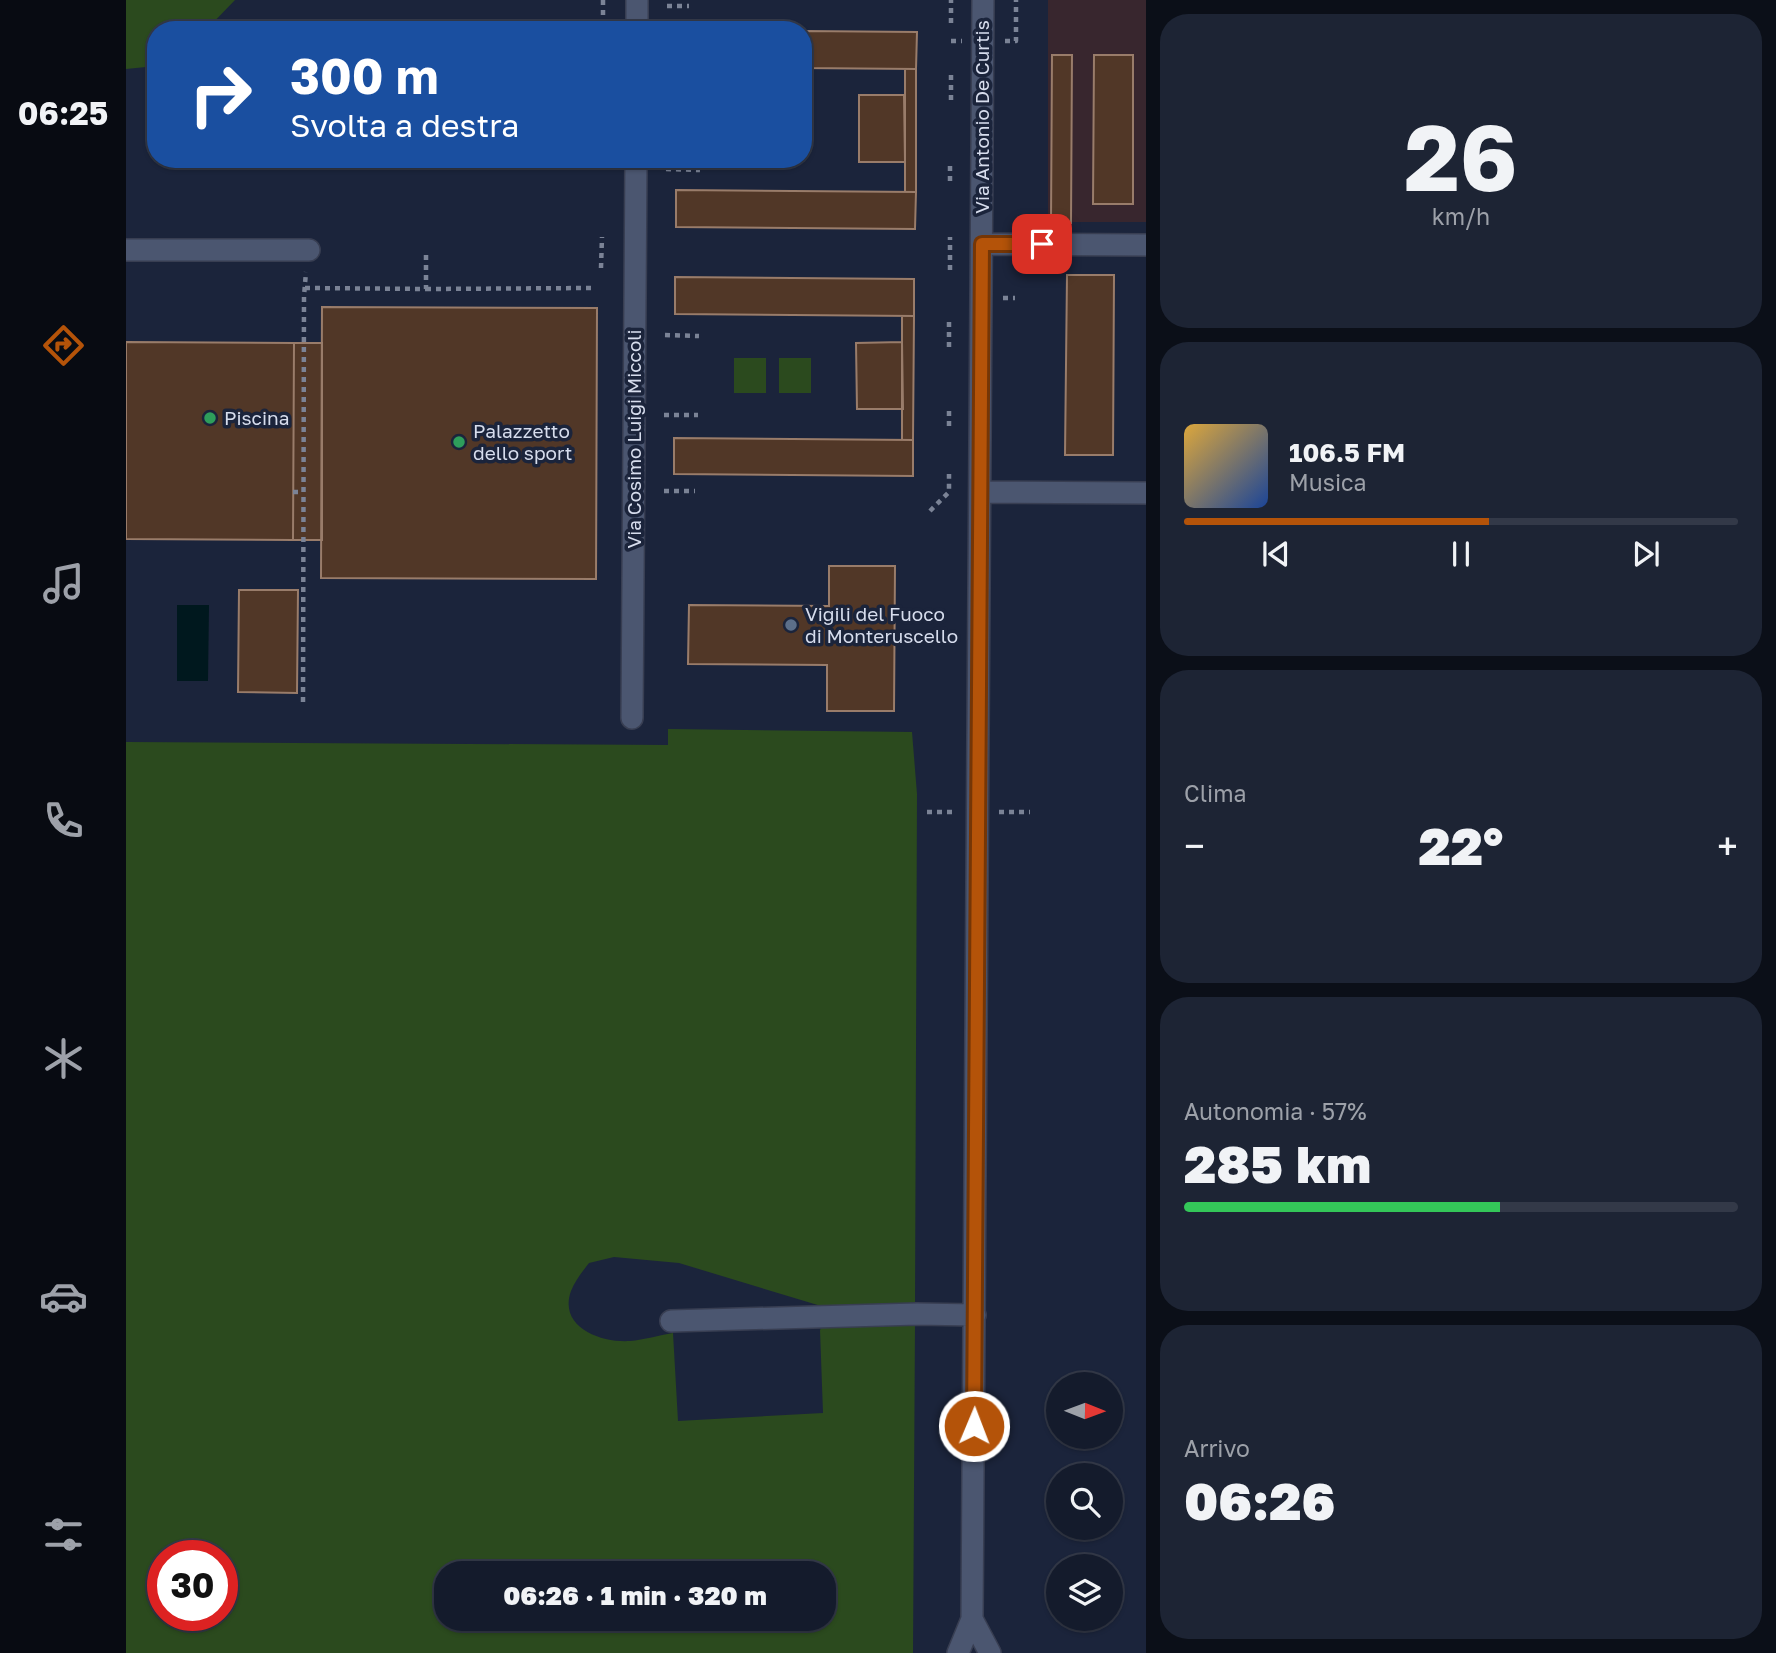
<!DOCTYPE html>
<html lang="it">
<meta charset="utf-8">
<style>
:root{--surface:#141b2c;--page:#1d2434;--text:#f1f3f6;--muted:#9da1a9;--line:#333948;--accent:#b45309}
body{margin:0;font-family:"Golos Text",sans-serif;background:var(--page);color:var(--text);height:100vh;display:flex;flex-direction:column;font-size:26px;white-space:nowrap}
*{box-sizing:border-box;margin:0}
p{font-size:23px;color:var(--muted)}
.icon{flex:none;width:38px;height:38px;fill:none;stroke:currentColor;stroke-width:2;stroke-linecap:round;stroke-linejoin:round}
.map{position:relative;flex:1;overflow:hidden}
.drawer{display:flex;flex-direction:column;gap:14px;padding:14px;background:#0b0f18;width:630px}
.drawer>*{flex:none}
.guide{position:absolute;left:21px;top:21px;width:665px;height:147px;border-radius:28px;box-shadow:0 2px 5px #0004,0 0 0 2px var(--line);background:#1a4fa0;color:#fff;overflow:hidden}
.needle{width:46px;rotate:91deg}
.fabs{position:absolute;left:920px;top:1372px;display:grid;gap:14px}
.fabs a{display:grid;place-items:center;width:77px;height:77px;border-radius:50%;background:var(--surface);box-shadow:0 2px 5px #0004,0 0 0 2px var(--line);font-size:35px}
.speed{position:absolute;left:21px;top:1540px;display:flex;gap:14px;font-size:35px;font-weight:700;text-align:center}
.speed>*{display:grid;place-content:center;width:91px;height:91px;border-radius:50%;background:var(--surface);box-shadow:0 2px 5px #0004,0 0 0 2px var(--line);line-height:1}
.speed .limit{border:10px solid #d22;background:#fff;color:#111}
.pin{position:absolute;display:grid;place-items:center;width:60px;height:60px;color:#fff;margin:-30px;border-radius:14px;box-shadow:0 4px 10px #0006}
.me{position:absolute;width:77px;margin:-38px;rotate:1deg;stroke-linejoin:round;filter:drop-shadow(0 0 5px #0008)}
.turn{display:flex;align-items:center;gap:24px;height:147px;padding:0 28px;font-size:32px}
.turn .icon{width:91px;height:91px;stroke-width:2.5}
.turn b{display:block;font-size:49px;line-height:60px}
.big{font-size:52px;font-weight:800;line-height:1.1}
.drawer .widget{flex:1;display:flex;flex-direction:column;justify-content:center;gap:10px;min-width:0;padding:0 24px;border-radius:28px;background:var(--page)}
.drawer .dial{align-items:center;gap:0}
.dial b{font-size:91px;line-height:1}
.song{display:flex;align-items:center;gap:21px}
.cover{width:84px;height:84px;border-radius:10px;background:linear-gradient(135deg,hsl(40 70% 55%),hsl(220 70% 35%))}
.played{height:7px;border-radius:4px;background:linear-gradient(90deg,var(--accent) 55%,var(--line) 55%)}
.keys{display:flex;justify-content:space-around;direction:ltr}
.heat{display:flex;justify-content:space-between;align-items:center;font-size:38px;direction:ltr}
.charge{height:10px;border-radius:5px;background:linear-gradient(90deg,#34c759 57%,var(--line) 0)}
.trip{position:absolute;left:308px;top:1561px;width:402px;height:70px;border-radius:28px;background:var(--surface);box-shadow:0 2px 5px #0004,0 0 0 2px var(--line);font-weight:800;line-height:70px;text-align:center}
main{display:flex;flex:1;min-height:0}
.menu{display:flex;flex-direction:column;width:126px;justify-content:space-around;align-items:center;background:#080b12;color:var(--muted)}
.menu .icon{width:49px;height:49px}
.menu .active{color:var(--accent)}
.menu b{font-size:32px;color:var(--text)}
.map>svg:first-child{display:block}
.industrial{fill:#38262e}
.green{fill:#2b4a1e;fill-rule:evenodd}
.water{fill:#00181e}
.building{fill:#513727;stroke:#997c6a;stroke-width:2}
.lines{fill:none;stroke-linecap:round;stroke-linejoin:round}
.minor-casing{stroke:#383e52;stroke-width:24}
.path{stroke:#7b8396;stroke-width:4.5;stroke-dasharray:5 5;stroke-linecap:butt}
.minor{stroke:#4b5670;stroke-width:21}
.route-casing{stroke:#753606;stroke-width:18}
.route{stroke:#b45309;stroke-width:12}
.leisure-dot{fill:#2e9e5b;stroke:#1b243b;stroke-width:2.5}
.service-dot{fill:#5c6f8a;stroke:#1b243b;stroke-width:2.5}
.labels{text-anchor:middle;stroke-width:7;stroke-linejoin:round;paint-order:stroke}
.street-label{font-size:19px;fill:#d7dded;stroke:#1b243b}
.poi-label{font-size:19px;fill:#d7dded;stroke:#1b243b;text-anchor:start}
</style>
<main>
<nav class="menu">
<b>06:25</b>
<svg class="icon active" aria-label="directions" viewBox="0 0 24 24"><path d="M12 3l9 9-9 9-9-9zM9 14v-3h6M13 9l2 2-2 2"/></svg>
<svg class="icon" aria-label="music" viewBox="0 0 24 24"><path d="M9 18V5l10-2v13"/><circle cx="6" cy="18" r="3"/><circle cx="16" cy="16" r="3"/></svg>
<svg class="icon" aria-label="phone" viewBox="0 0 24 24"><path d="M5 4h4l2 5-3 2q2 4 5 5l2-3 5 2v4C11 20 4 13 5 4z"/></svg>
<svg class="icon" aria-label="climate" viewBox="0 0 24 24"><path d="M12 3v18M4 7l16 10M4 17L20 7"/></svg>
<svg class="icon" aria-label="car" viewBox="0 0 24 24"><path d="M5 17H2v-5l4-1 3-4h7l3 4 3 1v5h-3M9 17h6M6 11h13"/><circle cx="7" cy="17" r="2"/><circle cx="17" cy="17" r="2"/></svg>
<svg class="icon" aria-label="filters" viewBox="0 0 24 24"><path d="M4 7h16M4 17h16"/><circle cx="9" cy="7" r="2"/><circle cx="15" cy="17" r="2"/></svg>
</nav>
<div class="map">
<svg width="1020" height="1653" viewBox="0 0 1020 1653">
<rect width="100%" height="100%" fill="#1b243b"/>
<!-- industrial -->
<path class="industrial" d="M 922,0 L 1020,0 L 1020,222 L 922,222 Z"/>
<!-- green -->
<path class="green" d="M 0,0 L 109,0 L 80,30 L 30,30 L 30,66 L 0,69 Z
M 608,358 L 640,358 L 640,393 L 608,393 Z
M 653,358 L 685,358 L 685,393 L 653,393 Z
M 542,729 L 786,732 L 791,794 L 789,1308 L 695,1306 L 553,1263 L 488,1257 L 463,1263 C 456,1272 449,1281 445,1291 C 432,1327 475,1343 504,1341 C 518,1340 533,1335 547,1333 L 552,1421 L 697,1413 L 694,1330 L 696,1327 L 789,1323 L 787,1653 L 0,1653 L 0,742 L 542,745 ZM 37,1556 L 96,1556 L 96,1615 L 37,1615 ZM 320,1573 L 698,1573 L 698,1619 L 320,1619 Z"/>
<!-- water -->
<path class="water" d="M 51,605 L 83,605 L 82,681 L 51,681 Z"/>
<!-- building -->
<path class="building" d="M 677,31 L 791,32 L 790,69 L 677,68 Z
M 926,55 L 946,55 L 945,223 L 925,222 Z
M 968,55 L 1007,55 L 1007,204 L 967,204 Z
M 779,69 L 790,69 L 790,192 L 779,192 Z
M 733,95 L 778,95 L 779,162 L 733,162 Z
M 550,190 L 790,192 L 789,229 L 550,227 Z
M 941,275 L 988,275 L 987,455 L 939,455 Z
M 549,277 L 788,279 L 788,316 L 549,314 Z
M 196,307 L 471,308 L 470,579 L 195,578 Z
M 776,316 L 788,316 L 787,440 L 776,440 Z
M 0,342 L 168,343 L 167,540 L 0,539 Z
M 776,342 L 777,409 L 731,409 L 730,343 Z
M 168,343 L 196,343 L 196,540 L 167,540 Z
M 548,438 L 787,440 L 787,476 L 548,474 Z
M 703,566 L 769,566 L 768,711 L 701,711 L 701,665 L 562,664 L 563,605 L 703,606 Z
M 113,590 L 172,590 L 171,693 L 112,692 Z"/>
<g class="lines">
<defs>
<path id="minor" d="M 511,30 L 511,0
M 856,244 L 1020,245
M 0,250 L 183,250
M 854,492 L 1020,493
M 506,718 L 510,159
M 545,1321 L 791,1314 L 849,1315
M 846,1619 L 864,1653
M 832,1653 L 846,1619 L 857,0"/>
</defs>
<!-- minor casing -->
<use href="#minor" class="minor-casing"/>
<!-- path -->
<path class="path" d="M 477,0 L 477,22
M 541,6 L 563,6
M 825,23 L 825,0
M 825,41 L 836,41
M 879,41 L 890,41 L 890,0
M 825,75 L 825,100
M 540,169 L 574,170
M 824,181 L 824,164
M 475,268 L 476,237
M 824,270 L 824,237
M 179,288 L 300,289 L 300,250
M 300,289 L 465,288
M 877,298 L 889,298
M 823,322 L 823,347
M 539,335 L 573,336
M 823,411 L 823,428
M 538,415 L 572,415
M 538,491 L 569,491
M 167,492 L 177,492
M 804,511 L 823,492 L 823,474
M 177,702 L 178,296 L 180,272
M 801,812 L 829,812
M 873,812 L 904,812"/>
<!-- minor -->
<use href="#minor" class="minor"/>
</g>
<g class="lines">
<defs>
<path id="route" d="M 848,1426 L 856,244 L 916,244"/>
</defs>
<!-- route casing -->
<use href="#route" class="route-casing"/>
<!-- route -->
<use href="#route" class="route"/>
</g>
<!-- markers -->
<g class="leisure-dot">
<circle cx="84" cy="418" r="7"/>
<circle cx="333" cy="442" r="7"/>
</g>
<circle class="service-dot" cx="665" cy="625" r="7"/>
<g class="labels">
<!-- street labels -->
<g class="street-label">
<text transform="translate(856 117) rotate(-90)" y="7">Via Antonio De Curtis</text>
<text transform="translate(508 439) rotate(-90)" y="7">Via Cosimo Luigi Miccoli</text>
</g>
<!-- poi labels -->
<g class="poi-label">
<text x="98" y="425">Piscina</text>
<text x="347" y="438">Palazzetto<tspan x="347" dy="22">dello sport</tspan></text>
<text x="679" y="621">Vigili del Fuoco<tspan x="679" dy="22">di Monteruscello</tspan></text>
</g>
</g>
</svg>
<div class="fabs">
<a><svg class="needle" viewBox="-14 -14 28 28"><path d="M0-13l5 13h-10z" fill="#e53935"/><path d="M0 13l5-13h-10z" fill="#9da1a9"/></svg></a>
<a><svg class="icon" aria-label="search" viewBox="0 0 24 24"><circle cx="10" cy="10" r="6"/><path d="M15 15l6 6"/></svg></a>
<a><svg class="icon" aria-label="layers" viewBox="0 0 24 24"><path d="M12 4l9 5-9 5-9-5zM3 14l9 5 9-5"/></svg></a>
</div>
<div class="speed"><div class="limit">30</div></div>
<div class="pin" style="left:916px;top:244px;background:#d93025"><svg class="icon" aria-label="arrive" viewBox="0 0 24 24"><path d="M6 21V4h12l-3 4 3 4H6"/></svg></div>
<svg class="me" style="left:848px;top:1426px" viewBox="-20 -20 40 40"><circle r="17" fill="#b45309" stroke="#fff" stroke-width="3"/><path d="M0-11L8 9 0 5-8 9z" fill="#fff"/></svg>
<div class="trip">06:26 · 1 min · 320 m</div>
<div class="guide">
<div class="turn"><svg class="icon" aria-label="right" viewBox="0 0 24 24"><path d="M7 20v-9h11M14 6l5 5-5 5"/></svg><div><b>300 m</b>Svolta a destra</div></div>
</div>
</div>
<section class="drawer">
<div class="widget dial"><b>26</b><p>km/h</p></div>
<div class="widget">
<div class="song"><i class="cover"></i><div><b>106.5 FM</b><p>Musica</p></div></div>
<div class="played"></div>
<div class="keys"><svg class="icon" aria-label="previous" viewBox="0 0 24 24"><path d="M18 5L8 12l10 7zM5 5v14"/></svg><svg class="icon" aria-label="pause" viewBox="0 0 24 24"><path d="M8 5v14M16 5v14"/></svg><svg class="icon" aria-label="next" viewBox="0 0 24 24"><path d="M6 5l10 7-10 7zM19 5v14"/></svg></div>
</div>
<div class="widget"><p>Clima</p>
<div class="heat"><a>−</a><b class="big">22°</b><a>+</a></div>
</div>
<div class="widget"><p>Autonomia · 57%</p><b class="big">285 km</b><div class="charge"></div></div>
<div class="widget"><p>Arrivo</p><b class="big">06:26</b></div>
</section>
</main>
